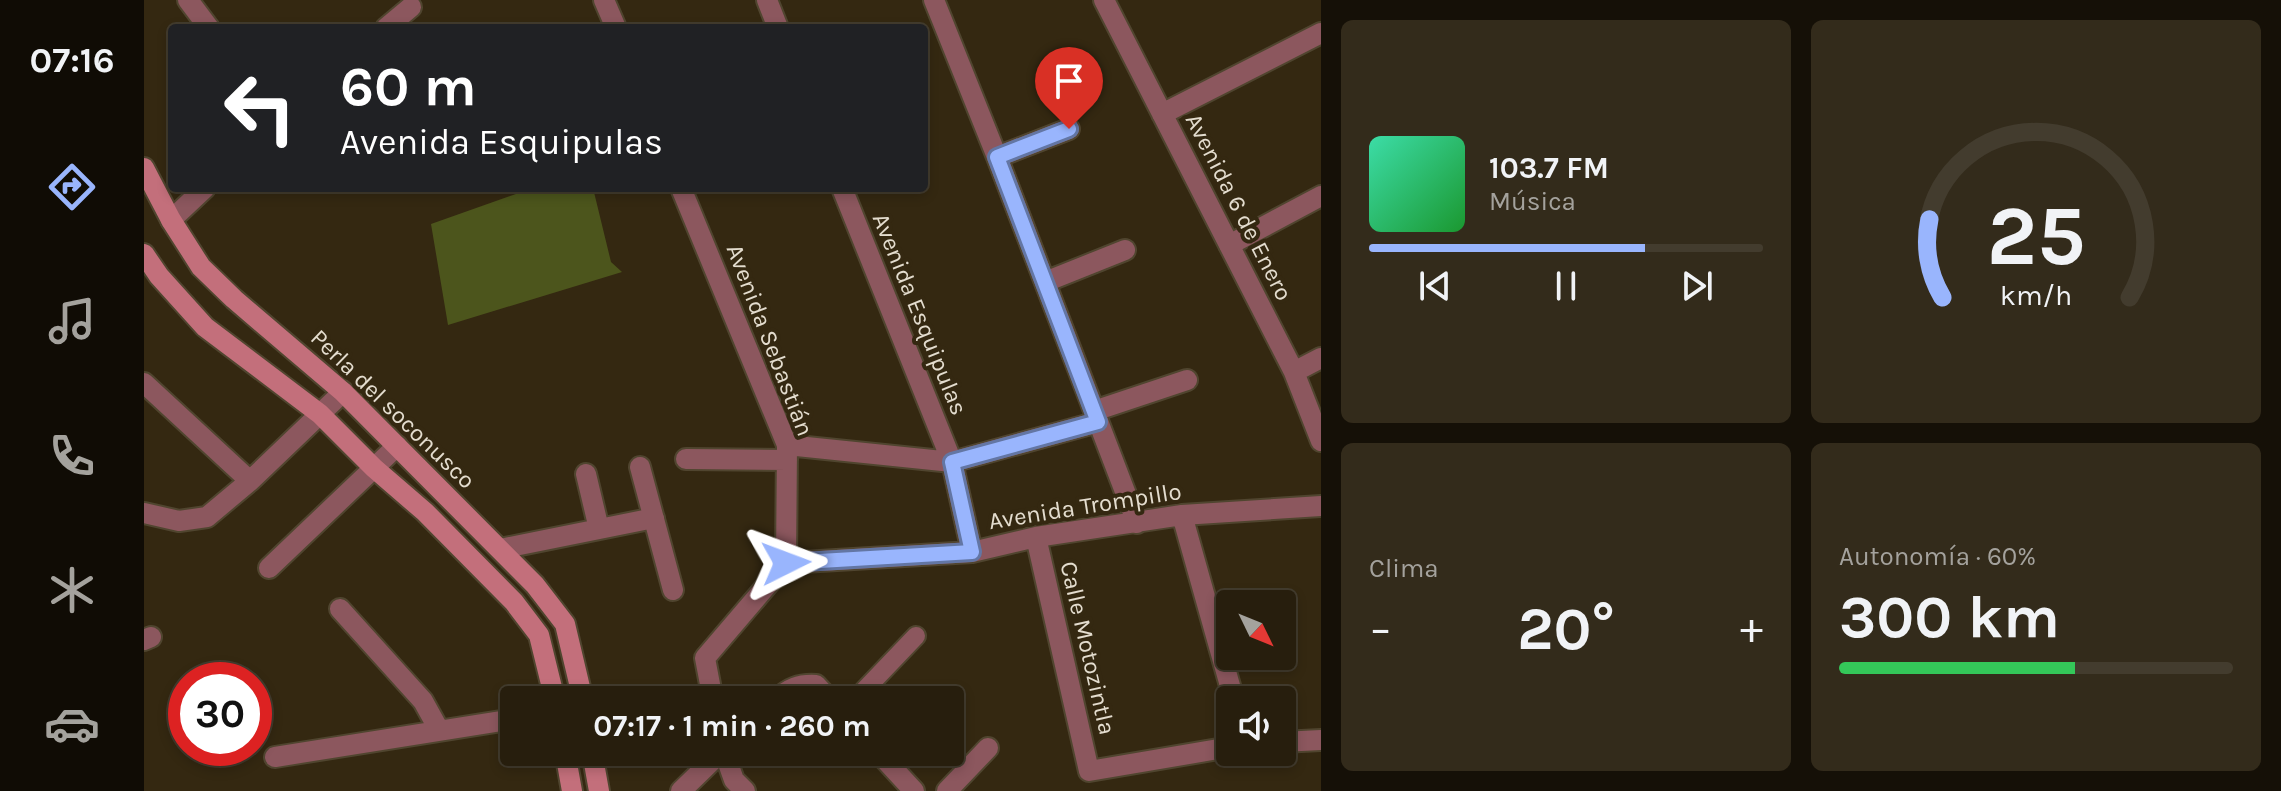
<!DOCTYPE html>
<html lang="es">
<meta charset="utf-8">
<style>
:root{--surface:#271e0d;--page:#332b1b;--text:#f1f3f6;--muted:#a4a29d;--line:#433c2e;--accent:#99b5fd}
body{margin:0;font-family:Karla,sans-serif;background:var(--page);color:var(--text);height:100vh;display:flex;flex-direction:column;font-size:30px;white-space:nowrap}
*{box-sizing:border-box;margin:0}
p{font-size:26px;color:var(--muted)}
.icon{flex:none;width:44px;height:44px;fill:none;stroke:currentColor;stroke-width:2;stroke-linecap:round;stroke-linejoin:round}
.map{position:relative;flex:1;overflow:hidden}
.details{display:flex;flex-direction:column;gap:20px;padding:20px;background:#151007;width:960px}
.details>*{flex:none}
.guide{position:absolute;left:24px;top:24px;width:760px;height:168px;border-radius:8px;box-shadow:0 4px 12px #0003,0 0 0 2px var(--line);background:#202124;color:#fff;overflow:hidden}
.needle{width:52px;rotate:133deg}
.buttons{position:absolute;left:1072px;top:590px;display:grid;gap:16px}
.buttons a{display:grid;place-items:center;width:80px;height:80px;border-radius:8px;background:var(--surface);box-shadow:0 4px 12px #0003,0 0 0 2px var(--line);font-size:40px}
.speed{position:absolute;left:24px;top:662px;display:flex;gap:16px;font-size:40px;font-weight:700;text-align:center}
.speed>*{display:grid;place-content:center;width:104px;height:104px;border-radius:50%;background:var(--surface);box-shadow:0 4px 12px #0003,0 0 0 2px var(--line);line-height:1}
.speed .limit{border:12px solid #d22;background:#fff;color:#111}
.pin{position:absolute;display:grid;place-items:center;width:68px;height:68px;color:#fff;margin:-82px -34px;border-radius:50% 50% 50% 0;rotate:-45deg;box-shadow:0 0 8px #0007}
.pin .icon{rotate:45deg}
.me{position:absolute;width:88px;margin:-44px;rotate:87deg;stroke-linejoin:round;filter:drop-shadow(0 0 6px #0008)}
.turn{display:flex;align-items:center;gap:28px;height:168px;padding:0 40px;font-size:36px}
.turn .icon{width:104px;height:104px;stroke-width:2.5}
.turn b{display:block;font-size:56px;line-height:68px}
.big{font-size:60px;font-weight:700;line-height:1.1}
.details .tile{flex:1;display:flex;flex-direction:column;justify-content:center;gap:12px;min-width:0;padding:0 28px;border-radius:12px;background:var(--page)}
.details .dial{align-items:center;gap:0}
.dial svg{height:208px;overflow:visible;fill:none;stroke:var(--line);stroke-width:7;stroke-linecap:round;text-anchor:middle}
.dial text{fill:var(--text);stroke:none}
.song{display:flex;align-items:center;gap:24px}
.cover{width:96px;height:96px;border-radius:12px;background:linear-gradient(135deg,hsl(160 70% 55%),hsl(130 70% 35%))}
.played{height:8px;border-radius:4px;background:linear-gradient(90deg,var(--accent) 70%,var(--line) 70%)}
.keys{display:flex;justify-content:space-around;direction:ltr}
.heat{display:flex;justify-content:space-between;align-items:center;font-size:44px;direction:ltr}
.charge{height:12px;border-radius:6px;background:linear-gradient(90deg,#34c759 60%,var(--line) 0)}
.details .tiles{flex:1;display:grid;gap:20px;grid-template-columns:repeat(2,1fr)}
.trip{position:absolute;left:356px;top:686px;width:464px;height:80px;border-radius:8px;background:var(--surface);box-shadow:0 4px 12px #0003,0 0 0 2px var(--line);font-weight:700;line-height:80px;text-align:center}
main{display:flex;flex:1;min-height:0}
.menu{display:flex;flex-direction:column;width:144px;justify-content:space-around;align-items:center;background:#100c05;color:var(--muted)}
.menu .icon{width:56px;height:56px}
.menu .on{color:var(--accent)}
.menu b{font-size:36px;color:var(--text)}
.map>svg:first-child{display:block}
.green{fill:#4c551c}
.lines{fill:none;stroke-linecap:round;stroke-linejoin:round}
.pedestrian-casing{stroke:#50452f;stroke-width:22}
.minor-casing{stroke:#50452f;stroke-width:24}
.secondary-casing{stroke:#50452f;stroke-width:24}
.pedestrian{stroke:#8c575e;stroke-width:18}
.minor{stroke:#8c575e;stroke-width:20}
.secondary{stroke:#c36f7b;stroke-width:20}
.route-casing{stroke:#6376a4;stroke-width:20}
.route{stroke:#99b5fd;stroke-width:14}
.labels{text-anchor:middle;stroke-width:8;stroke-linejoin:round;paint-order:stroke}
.street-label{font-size:24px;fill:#e4ddcf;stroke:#342811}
</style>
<main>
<nav class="menu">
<b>07:16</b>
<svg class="icon on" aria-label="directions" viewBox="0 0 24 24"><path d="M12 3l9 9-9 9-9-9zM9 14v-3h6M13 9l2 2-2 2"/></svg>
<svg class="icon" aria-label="music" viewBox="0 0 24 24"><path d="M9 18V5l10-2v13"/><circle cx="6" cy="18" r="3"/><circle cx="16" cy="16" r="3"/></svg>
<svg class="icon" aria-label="phone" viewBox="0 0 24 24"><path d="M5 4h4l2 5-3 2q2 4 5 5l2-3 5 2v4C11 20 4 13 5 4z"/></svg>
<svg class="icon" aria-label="climate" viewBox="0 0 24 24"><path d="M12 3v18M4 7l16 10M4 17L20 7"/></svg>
<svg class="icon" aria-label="car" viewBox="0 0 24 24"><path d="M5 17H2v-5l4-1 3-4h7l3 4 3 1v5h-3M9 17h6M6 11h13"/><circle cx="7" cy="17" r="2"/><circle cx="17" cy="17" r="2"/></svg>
</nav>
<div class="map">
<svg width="1177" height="791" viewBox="0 0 1177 791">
<rect width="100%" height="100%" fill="#342811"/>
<!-- green -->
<path class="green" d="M 389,188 L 449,188 L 467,262 L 478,272 L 304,325 L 287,224 Z"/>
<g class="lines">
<defs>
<path id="pedestrian" d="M 711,700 L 772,636"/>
<path id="minor" d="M 44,0 L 65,28
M 460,0 L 472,28
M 623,0 L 634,28
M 790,0 L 853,157 L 993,523
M 960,0 L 1150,372 L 1177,441
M 242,28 L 267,7
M 1018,114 L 1177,33
M 853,157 L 925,129
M 537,188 L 643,445 L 642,563
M 698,188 L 808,462 L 828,552
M 27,220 L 61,188
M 1085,245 L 1177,196
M 901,282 L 981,250
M 1150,372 L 1177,358
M 0,383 L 106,481
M 950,411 L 1043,380
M 643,445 L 808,462 L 954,422
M 542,459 L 643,460
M 496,467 L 529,590
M 442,474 L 455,529
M 0,513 L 35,521 L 63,517 L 106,481 L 199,392
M 1038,515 L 1090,700
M 892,537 L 945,771 L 1086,747
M 356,549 L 510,518
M 125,568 L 253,446
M 196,609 L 279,701 L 295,730
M 0,640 L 7,637
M 569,700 L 561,658 L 642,563 L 828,552 L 892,537 L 1038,515 L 1177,506
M 632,700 C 645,688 655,684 672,685 L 686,700
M 1138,742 L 1177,740
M 580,752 L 590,780 L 601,791
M 734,752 L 770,791
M 131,757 L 370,719
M 537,791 L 577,752
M 803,791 L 844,748"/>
<path id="secondary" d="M 0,168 L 27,220 L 57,267 L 90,299 L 199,392 L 391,585 L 421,624 L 439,700
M 0,254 L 15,276 L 61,327 L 176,414 L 230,468 L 281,512 L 370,602 L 395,635 L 411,700
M 421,752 L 428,791
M 448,752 L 455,791"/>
</defs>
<!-- pedestrian casing -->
<use href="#pedestrian" class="pedestrian-casing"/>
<!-- minor casing -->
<use href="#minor" class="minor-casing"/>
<!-- secondary casing -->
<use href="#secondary" class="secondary-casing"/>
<!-- pedestrian -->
<use href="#pedestrian" class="pedestrian"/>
<!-- minor -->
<use href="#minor" class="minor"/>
<!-- secondary -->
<use href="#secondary" class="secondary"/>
</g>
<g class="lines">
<defs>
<path id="route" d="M 642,563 L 828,552 L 808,462 L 954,422 L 853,157 L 925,129"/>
</defs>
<!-- route casing -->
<use href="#route" class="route-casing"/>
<!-- route -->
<use href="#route" class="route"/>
</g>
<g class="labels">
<!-- street labels -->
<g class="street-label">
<text transform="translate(1095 207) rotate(63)" y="8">Avenida 6 de Enero</text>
<text transform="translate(776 314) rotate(68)" y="8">Avenida Esquipulas</text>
<text transform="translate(626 340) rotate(69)" y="8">Avenida Sebastián</text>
<text transform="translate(249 409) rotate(44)" y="8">Perla del soconusco</text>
<text transform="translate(941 506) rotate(-9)" y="8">Avenida Trompillo</text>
<text transform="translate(944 648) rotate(77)" y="8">Calle Motozintla</text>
</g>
</g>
</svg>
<div class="buttons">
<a><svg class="needle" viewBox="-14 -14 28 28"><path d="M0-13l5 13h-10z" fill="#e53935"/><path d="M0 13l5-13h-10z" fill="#a4a29d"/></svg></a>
<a><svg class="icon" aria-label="sound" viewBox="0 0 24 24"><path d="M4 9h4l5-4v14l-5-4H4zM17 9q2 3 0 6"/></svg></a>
</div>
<div class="speed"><div class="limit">30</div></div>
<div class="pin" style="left:925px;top:129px;background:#d93025"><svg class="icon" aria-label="arrive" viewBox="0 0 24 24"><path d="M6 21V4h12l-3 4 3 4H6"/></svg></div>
<svg class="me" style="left:642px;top:563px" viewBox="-20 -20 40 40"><path d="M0-17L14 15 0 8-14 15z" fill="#99b5fd" stroke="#fff" stroke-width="4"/></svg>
<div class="trip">07:17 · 1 min · 260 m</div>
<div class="guide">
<div class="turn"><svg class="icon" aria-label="left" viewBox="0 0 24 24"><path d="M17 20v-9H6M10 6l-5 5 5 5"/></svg><div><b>60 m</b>Avenida Esquipulas</div></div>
</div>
</div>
<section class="details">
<div class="tiles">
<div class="tile">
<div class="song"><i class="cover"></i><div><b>103.7 FM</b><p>Música</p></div></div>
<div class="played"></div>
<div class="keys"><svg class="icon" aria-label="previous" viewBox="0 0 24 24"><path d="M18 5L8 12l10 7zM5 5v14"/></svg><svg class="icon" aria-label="pause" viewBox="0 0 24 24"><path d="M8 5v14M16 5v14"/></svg><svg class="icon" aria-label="next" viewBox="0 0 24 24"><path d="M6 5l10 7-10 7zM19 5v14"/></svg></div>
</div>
<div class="tile dial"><svg viewBox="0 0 100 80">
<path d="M14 69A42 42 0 1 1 86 69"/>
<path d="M14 69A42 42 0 0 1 9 39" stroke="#99b5fd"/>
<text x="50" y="56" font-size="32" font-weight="700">25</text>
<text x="50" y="72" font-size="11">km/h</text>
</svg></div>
<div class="tile"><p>Clima</p>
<div class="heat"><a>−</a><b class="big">20°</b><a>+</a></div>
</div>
<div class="tile"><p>Autonomía · 60%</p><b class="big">300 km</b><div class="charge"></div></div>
</div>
</section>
</main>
